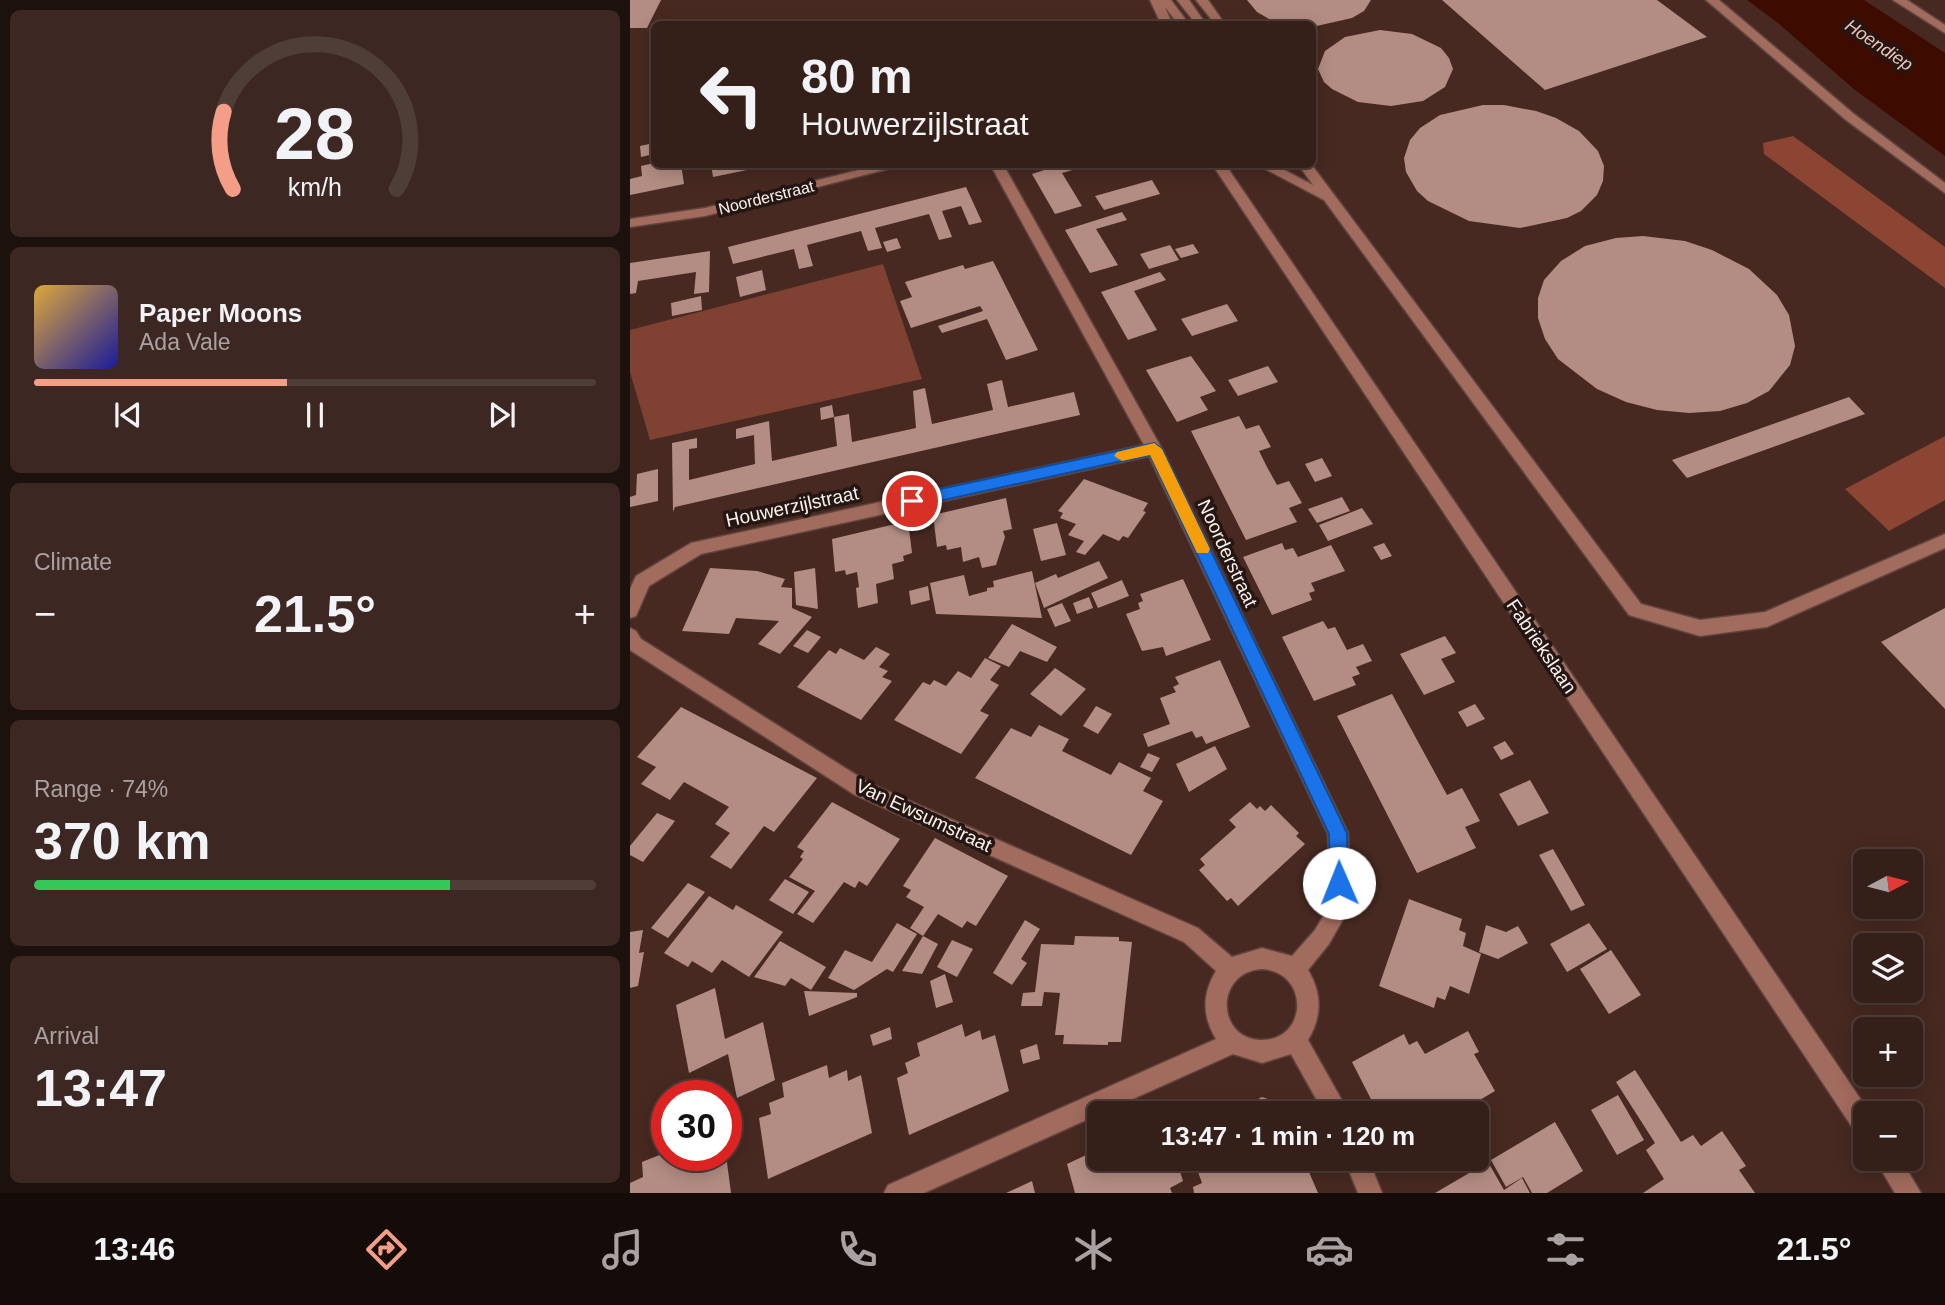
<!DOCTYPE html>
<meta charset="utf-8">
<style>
:root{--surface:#351f19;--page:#3d2722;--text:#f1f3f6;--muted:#aaa2a2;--line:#4f3d38;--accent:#f49e88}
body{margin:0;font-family:Helvetica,sans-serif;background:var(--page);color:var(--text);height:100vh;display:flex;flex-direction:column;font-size:26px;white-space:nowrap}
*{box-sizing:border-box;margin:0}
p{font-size:23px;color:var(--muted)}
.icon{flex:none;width:38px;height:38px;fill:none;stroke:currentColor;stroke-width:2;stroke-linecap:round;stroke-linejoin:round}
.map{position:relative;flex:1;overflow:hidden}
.drawer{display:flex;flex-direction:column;gap:10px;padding:10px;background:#1d110e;width:630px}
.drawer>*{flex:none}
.hud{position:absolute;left:21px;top:21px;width:665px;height:147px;border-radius:10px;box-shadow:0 4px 18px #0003,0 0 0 2px var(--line);background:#351f19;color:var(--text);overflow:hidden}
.needle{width:46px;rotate:83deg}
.tools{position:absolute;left:1223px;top:849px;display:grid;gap:14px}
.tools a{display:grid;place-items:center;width:70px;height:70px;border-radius:10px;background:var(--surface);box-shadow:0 4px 18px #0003,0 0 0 2px var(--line);font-size:35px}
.speed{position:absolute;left:21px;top:1080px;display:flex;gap:14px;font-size:35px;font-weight:700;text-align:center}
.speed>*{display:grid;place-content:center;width:91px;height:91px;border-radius:50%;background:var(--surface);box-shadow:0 4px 18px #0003,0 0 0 2px var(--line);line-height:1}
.speed .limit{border:10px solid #d22;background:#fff;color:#111}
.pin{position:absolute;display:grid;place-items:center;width:60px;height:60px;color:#fff;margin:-30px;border:4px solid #fff;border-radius:50%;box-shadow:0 2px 7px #0007}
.me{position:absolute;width:77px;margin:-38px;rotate:359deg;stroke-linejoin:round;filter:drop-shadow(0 0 5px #0008)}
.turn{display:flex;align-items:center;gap:24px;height:147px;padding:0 35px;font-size:32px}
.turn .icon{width:91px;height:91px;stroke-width:2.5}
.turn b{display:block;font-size:49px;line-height:60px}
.big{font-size:52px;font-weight:600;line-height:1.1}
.drawer .widget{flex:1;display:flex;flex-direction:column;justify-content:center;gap:10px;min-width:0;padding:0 24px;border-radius:10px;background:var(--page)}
.drawer .dial{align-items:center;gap:0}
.dial svg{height:182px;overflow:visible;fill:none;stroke:var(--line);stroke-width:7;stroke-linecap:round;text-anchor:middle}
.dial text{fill:var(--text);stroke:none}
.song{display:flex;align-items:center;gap:21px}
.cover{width:84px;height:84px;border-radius:10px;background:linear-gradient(135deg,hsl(40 70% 55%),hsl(240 70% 35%))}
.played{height:7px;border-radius:4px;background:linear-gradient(90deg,var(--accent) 45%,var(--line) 45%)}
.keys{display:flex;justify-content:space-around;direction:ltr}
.heat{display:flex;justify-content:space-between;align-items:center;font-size:38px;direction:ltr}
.charge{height:10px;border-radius:5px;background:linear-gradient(90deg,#34c759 74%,var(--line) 0)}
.trip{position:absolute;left:457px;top:1101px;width:402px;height:70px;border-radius:10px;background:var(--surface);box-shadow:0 4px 18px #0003,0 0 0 2px var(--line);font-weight:600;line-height:70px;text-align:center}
.dock{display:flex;height:112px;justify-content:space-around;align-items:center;background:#150c0a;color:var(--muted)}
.dock .icon{width:49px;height:49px}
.dock .active{color:var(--accent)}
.dock b{font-size:32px;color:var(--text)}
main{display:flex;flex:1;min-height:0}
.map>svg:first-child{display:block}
.green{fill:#7f4132}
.forest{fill:#8d4533}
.water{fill:#3e0b01}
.building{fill:#b38d83}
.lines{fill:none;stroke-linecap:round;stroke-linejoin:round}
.minor-casing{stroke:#60453e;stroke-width:3}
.minor{fill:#a16b5d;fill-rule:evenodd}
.route{fill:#1a73e8;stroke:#114b97;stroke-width:2}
.slow{fill:#f59e0b}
.labels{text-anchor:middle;stroke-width:7;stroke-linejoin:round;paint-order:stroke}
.far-street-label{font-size:16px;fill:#fdf1ed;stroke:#241612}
.far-water-label{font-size:18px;font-style:italic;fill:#f1c5b9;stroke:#241612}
.street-label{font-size:19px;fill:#fdf1ed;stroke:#241612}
</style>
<main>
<section class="drawer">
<div class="widget dial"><svg viewBox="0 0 100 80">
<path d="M14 69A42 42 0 1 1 86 69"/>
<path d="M14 69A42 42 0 0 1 10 35" stroke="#f49e88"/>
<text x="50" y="56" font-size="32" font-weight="700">28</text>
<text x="50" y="72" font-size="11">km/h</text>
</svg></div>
<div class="widget">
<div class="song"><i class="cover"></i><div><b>Paper Moons</b><p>Ada Vale</p></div></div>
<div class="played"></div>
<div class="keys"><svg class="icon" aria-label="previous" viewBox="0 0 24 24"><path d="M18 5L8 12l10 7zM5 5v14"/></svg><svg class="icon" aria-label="pause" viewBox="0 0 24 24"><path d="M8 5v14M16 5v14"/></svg><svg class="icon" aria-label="next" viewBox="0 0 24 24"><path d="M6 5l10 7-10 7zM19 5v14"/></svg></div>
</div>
<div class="widget"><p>Climate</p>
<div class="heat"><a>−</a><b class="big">21.5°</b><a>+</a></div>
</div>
<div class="widget"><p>Range · 74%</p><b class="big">370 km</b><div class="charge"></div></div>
<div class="widget"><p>Arrival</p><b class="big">13:47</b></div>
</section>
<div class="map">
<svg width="1315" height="1193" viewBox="0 0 1315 1193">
<rect width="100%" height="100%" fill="#472921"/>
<!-- green -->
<path class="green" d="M 253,264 L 292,379 L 20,440 L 0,372 L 0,330 Z"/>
<!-- forest -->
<path class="forest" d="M 1163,136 L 1315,247 L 1315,288 L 1134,154 L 1133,143 Z
M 1315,436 L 1315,500 L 1259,531 L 1215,489 Z"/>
<!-- water -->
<path class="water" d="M 1117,0 L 1234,0 L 1315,53 L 1315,156 L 1225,90 L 1148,23 Z"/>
<!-- building -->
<path class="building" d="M 0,0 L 31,0 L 17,28 L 0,28 Z
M 617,0 L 741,0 L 734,11 L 722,18 L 682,27 L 682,24 L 657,24 L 639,19 L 627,12 Z
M 812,0 L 1027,0 L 1077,37 L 915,90 Z
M 750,30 L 782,34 L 811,48 L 819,58 L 823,69 L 815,87 L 793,101 L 761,106 L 728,102 L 702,89 L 694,82 L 688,69 L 695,51 L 715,37 Z
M 853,105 L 874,105 L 906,111 L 926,118 L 949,131 L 968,151 L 974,166 L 973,181 L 967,195 L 951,211 L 937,218 L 890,228 L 839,221 L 798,201 L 787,191 L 776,172 L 774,158 L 780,140 L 790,128 L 810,115 Z
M 24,143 L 24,154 L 11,157 L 10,146 Z
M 24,163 L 51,164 L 54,184 L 0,195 L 0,179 L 12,176 L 11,166 Z
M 81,164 L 136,164 L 136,166 L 83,177 Z
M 433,164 L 460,165 L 432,173 L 452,206 L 425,214 L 402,174 Z
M 522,180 L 530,194 L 474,210 L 465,196 Z
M 336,187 L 352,222 L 339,225 L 331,206 L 312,211 L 322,237 L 309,240 L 299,214 L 245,228 L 252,248 L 238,251 L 231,231 L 177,245 L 183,266 L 169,269 L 164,249 L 103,264 L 98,247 Z
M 492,212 L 497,220 L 466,229 L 488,265 L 460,273 L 435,230 Z
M 1013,236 L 1055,241 L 1082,250 L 1119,269 L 1147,295 L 1159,315 L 1165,346 L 1160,365 L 1139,391 L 1117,403 L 1090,411 L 1059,413 L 1027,410 L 996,402 L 967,389 L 928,359 L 915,339 L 908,318 L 908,298 L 914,280 L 931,261 L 955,246 L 986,238 Z
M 267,238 L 271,248 L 257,252 L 253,242 Z
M 563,244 L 569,253 L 551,258 L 545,249 Z
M 540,245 L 549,260 L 519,269 L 510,254 Z
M 80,251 L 79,292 L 64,294 L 66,272 L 8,281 L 6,293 L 0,294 L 0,263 Z
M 363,261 L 408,350 L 376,360 L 357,319 L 312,333 L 308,326 L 353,311 L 350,306 L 281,328 L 270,301 L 282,297 L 275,282 L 333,265 L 335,269 Z
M 132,270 L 136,290 L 110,297 L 106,277 Z
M 530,272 L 536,280 L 504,291 L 527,330 L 498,340 L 471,292 Z
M 71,296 L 72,310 L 42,316 L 41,303 Z
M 597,304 L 608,321 L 562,336 L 551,319 Z
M 561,356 L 586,391 L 570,397 L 578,410 L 547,422 L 516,370 Z
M 638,366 L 648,382 L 608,396 L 598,380 Z
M 372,380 L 378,407 L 444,392 L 450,415 L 45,507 L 43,512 L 42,443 L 67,438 L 67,448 L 59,449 L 59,480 L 125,464 L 124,435 L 106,439 L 106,429 L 139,421 L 142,461 L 207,446 L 204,417 L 191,420 L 190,408 L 202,405 L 204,417 L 219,414 L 222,442 L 286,428 L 283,391 L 295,388 L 302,424 L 363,410 L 357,384 Z
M 1219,397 L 1235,414 L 1057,478 L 1042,460 Z
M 609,416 L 616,429 L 629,425 L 641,447 L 629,451 L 637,467 L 647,485 L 659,481 L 672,503 L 659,508 L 667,522 L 616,540 L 561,431 Z
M 692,458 L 702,476 L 685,482 L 675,464 Z
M 28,469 L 28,501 L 0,507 L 0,497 L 6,495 L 7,474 Z
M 454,479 L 518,503 L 513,511 L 516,512 L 498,538 L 493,536 L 489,541 L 473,534 L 455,555 L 446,552 L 454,541 L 438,535 L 446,524 L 430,518 L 433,513 L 428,511 Z
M 712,497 L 720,511 L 687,523 L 678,509 Z
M 376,498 L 382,529 L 373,531 L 375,537 L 366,565 L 352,568 L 349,557 L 333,562 L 331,547 L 317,550 L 316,545 L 307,547 L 303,515 Z
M 732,508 L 743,524 L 698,541 L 689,525 Z
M 278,521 L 282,553 L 273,556 L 274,561 L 262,564 L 264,579 L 246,584 L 248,603 L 228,608 L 226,588 L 229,587 L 227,572 L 216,575 L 215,570 L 205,572 L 202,539 Z
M 427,523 L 436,555 L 411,561 L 403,529 Z
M 652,543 L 655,550 L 663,548 L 668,557 L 701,545 L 715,571 L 681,583 L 685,591 L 679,593 L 682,600 L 642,615 L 613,557 Z
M 754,543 L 762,556 L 751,560 L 743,547 Z
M 469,561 L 478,578 L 414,608 L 405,583 L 426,574 L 428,578 Z
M 80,568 L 127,571 L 155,579 L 151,587 L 162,588 L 162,608 L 182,617 L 150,654 L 128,644 L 149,621 L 106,618 L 99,634 L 52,631 Z
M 185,568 L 188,609 L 166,605 L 164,572 Z
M 402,571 L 412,618 L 306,614 L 300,583 L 334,575 L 339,596 L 357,591 L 357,588 L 364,587 L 363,581 Z
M 553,579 L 581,640 L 536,656 L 533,647 L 512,651 L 496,614 L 510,609 L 508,603 L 513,601 L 510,594 Z
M 492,580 L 499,596 L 468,608 L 461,593 Z
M 298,586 L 300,600 L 281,605 L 279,591 Z
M 459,597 L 463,608 L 447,614 L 443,603 Z
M 432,603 L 441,621 L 425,627 L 417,609 Z
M 1315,608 L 1315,709 L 1251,642 Z
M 693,621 L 698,629 L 705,627 L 717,650 L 733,644 L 742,661 L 726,667 L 730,674 L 722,677 L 726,685 L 684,701 L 652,637 Z
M 382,624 L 427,647 L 417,662 L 390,651 L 379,667 L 358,658 Z
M 177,630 L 191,637 L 178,653 L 163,646 Z
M 815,636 L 826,653 L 811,659 L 825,682 L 794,695 L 770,654 Z
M 246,647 L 260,654 L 249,667 L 258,671 L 252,677 L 262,681 L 231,720 L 167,687 L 199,650 L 206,654 L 210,648 L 234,660 Z
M 355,658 L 371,666 L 360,680 L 369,685 L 350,711 L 359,715 L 331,754 L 264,720 L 293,682 L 300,685 L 304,680 L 316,686 L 328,671 L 341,678 Z
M 590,660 L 620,727 L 576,744 L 572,736 L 566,738 L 562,731 L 518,747 L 513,734 L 540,724 L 530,698 L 546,692 L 543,687 L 549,684 L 545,677 Z
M 425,668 L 456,689 L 431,716 L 400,694 Z
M 762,694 L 817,795 L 832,788 L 850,821 L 835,827 L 846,848 L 787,873 L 707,716 Z
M 845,704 L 855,719 L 837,727 L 828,712 Z
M 466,706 L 482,714 L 468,734 L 453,726 Z
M 51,707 L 187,778 L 144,832 L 134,826 L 101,869 L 80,857 L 100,833 L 85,824 L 99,807 L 54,782 L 40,800 L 11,784 L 26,767 L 7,757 Z
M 409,725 L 439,739 L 432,751 L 481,775 L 489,762 L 521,778 L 513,791 L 533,801 L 501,855 L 345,778 L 381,728 L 401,737 Z
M 875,741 L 884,754 L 871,760 L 863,747 Z
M 585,746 L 597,769 L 559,792 L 546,764 Z
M 518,753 L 530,758 L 522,772 L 510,767 Z
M 900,780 L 919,813 L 888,826 L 869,794 Z
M 202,802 L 270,839 L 237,886 L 229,881 L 225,888 L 214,882 L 183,923 L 167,914 L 185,891 L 159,877 L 173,859 L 170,857 L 174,851 L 167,847 Z
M 620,802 L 627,809 L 630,806 L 635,811 L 641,805 L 669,833 L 666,836 L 675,844 L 608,906 L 601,898 L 597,901 L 569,870 L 575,865 L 570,859 L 606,827 L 599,820 Z
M 27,813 L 45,821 L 13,862 L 0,855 L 0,846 Z
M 305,838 L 378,876 L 346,926 L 337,921 L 332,928 L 308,914 L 293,936 L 280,928 L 294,907 L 276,897 L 281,890 L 273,886 Z
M 923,849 L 955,905 L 941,911 L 909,855 Z
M 155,879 L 179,892 L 163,914 L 139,900 Z
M 58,883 L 75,892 L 38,938 L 21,928 Z
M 79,896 L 103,910 L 106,905 L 153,932 L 119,977 L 92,960 L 82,973 L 62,961 L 58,967 L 34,953 Z
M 779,899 L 832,919 L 829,930 L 836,933 L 833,946 L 851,954 L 839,994 L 820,986 L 815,1000 L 807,997 L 804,1008 L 749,986 Z
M 395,920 L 410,929 L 391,959 L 397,963 L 382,985 L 363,973 Z
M 267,923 L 287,934 L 263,972 L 257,969 L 224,990 L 198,978 L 215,950 L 242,962 Z
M 959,923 L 977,949 L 937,972 L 920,944 Z
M 856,925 L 876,932 L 888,926 L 898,943 L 868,959 L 849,952 Z
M 13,930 L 9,953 L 14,952 L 8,986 L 0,988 L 0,932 Z
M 293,936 L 308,944 L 292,974 L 272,971 Z
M 445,936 L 489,937 L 489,941 L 502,942 L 491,1042 L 478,1042 L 478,1045 L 433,1044 L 434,1035 L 425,1035 L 430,993 L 414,992 L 412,1006 L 391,1006 L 393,993 L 405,992 L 411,944 L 444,945 Z
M 322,940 L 343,949 L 327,977 L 307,967 Z
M 150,941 L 196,967 L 181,990 L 161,978 L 155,986 L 124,977 Z
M 981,950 L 1011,995 L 979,1014 L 950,969 Z
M 315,974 L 323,1002 L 306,1008 L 300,981 Z
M 85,988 L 95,1039 L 133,1022 L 145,1080 L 107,1098 L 98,1054 L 59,1073 L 46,1005 Z
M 174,991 L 227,993 L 227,997 L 179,1016 Z
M 332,1024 L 335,1037 L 350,1030 L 352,1040 L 365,1035 L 379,1091 L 279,1135 L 267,1078 L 278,1073 L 275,1063 L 290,1056 L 287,1043 Z
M 260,1027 L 262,1039 L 243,1046 L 240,1035 Z
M 838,1031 L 849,1052 L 844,1054 L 865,1091 L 828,1113 L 748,1113 L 722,1062 L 774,1034 L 779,1045 L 787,1041 L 795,1054 Z
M 407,1044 L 410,1059 L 393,1064 L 390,1050 Z
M 197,1065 L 199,1078 L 217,1070 L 218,1081 L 231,1075 L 242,1133 L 138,1179 L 129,1118 L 141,1114 L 139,1103 L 154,1097 L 152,1083 Z
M 1005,1070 L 1051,1142 L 1063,1135 L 1071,1146 L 1092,1131 L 1116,1166 L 1109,1170 L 1125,1193 L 1013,1193 L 1034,1179 L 1016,1150 L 1025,1143 L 986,1082 Z
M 988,1095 L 1014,1140 L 987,1155 L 961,1110 Z
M 632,1097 L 649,1103 L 653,1113 L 600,1113 Z
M 925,1122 L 953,1171 L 917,1193 L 902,1193 L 893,1177 L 876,1187 L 861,1160 Z
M 469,1149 L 469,1158 L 546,1158 L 553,1181 L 540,1188 L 542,1193 L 445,1193 L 437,1164 Z
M 37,1152 L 37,1155 L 83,1155 L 83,1158 L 96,1155 L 101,1193 L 0,1193 L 0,1183 L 13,1177 L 12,1162 Z
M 563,1158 L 673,1158 L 688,1193 L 564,1193 L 563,1187 L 572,1183 Z
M 858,1162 L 874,1190 L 892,1178 L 900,1193 L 805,1193 Z
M 402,1181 L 405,1193 L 376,1193 Z"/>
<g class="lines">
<defs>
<path id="minor" d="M 520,0 L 541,0 L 559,24 L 548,24 L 535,7 L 542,24 L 531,24 Z
M 547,0 L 559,0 L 576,24 L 566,24 Z
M 566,0 L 578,0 L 595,24 L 585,24 Z
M 1076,0 L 1089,0 L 1224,114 L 1315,183 L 1315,193 L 1216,120 Z
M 1263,0 L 1277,0 L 1315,25 L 1315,33 Z
M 253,164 L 277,164 L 75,216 L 0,227 L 0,219 L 75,208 Z
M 360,164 L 373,164 L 532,449 L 718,833 L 720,907 L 699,944 L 678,970 C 692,993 692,1017 678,1040 L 719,1113 L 694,1113 L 661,1054 L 632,1063 L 603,1054 L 294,1193 L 254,1193 L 258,1185 L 586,1039 C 572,1016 572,994 586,971 L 554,942 L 225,795 L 0,650 L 0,628 L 6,631 L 11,639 L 239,783 L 568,928 L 602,957 L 632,948 L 662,956 L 685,930 L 700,905 L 698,834 L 519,456 L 71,554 L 19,586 L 6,616 L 0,618 L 0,589 L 6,576 L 61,543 L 514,445 ZM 632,969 C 680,972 678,1040 632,1040 C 586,1040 584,972 632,969 Z
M 582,164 L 595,164 L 1240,1113 L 1236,1113 L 1236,1139 L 1228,1136 Z
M 626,164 L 643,164 L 683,185 L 668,164 L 681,164 L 1011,604 L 1070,620 L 1135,612 L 1315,534 L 1315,548 L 1137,627 L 1070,636 L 999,615 L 694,200 Z
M 714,1158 L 738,1158 L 752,1193 L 728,1193 Z
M 1244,1158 L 1270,1158 L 1291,1193 L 1265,1193 Z"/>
</defs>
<!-- minor casing -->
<use href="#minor" class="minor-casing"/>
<!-- minor -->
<use href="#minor" class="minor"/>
</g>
<!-- route -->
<path class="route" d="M 524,443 L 532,449 L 717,833 L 718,883 L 716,889 L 709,892 L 702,889 L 700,883 L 699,834 L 520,455 L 282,507 L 275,501 L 282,495 Z"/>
<!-- slow -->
<path class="slow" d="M 524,443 L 532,449 L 580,549 L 578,553 L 567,553 L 520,455 L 492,461 L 484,456 L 487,452 Z"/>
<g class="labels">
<!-- far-street labels -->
<g class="far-street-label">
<text transform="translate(136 197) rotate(-14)" y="6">Noorderstraat</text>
</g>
<!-- far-water labels -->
<g class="far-water-label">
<text transform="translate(1249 45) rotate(34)" y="6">Hoendiep</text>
</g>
<!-- street labels -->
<g class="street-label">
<text transform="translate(162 506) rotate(-12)" y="7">Houwerzijlstraat</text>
<text transform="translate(598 553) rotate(65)" y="7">Noorderstraat</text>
<text transform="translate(912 646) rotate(56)" y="7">Fabriekslaan</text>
<text transform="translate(294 815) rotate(25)" y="7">Van Ewsumstraat</text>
</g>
</g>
</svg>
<div class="tools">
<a><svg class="needle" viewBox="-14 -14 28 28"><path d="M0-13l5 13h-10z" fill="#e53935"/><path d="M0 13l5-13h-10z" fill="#aaa2a2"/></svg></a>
<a><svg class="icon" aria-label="layers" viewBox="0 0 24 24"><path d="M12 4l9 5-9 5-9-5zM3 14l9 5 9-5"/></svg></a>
<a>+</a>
<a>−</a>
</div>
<div class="speed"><div class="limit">30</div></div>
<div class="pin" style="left:282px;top:501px;background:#d93025"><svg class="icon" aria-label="arrive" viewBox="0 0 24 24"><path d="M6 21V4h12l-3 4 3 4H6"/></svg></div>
<svg class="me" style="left:709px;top:883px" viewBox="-20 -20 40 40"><circle r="19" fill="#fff"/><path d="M0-13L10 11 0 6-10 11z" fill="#1a73e8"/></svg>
<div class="trip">13:47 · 1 min · 120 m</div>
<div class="hud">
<div class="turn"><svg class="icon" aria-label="left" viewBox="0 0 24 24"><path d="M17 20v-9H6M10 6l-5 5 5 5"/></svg><div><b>80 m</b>Houwerzijlstraat</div></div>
</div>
</div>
</main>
<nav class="dock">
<b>13:46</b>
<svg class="icon active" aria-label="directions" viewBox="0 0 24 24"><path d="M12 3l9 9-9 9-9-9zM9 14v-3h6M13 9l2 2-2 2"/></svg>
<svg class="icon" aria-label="music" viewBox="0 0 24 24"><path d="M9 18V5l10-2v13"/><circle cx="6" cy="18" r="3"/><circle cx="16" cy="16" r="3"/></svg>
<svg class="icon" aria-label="phone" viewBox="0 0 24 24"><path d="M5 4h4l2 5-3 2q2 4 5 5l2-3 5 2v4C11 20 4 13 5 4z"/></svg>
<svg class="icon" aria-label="climate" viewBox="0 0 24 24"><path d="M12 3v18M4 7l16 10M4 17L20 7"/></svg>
<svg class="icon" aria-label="car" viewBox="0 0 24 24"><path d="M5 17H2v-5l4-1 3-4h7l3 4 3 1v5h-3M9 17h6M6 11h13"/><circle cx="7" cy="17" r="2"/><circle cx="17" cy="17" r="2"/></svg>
<svg class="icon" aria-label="filters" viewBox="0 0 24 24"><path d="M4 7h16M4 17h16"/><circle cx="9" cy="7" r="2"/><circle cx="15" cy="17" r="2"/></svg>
<b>21.5°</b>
</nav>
